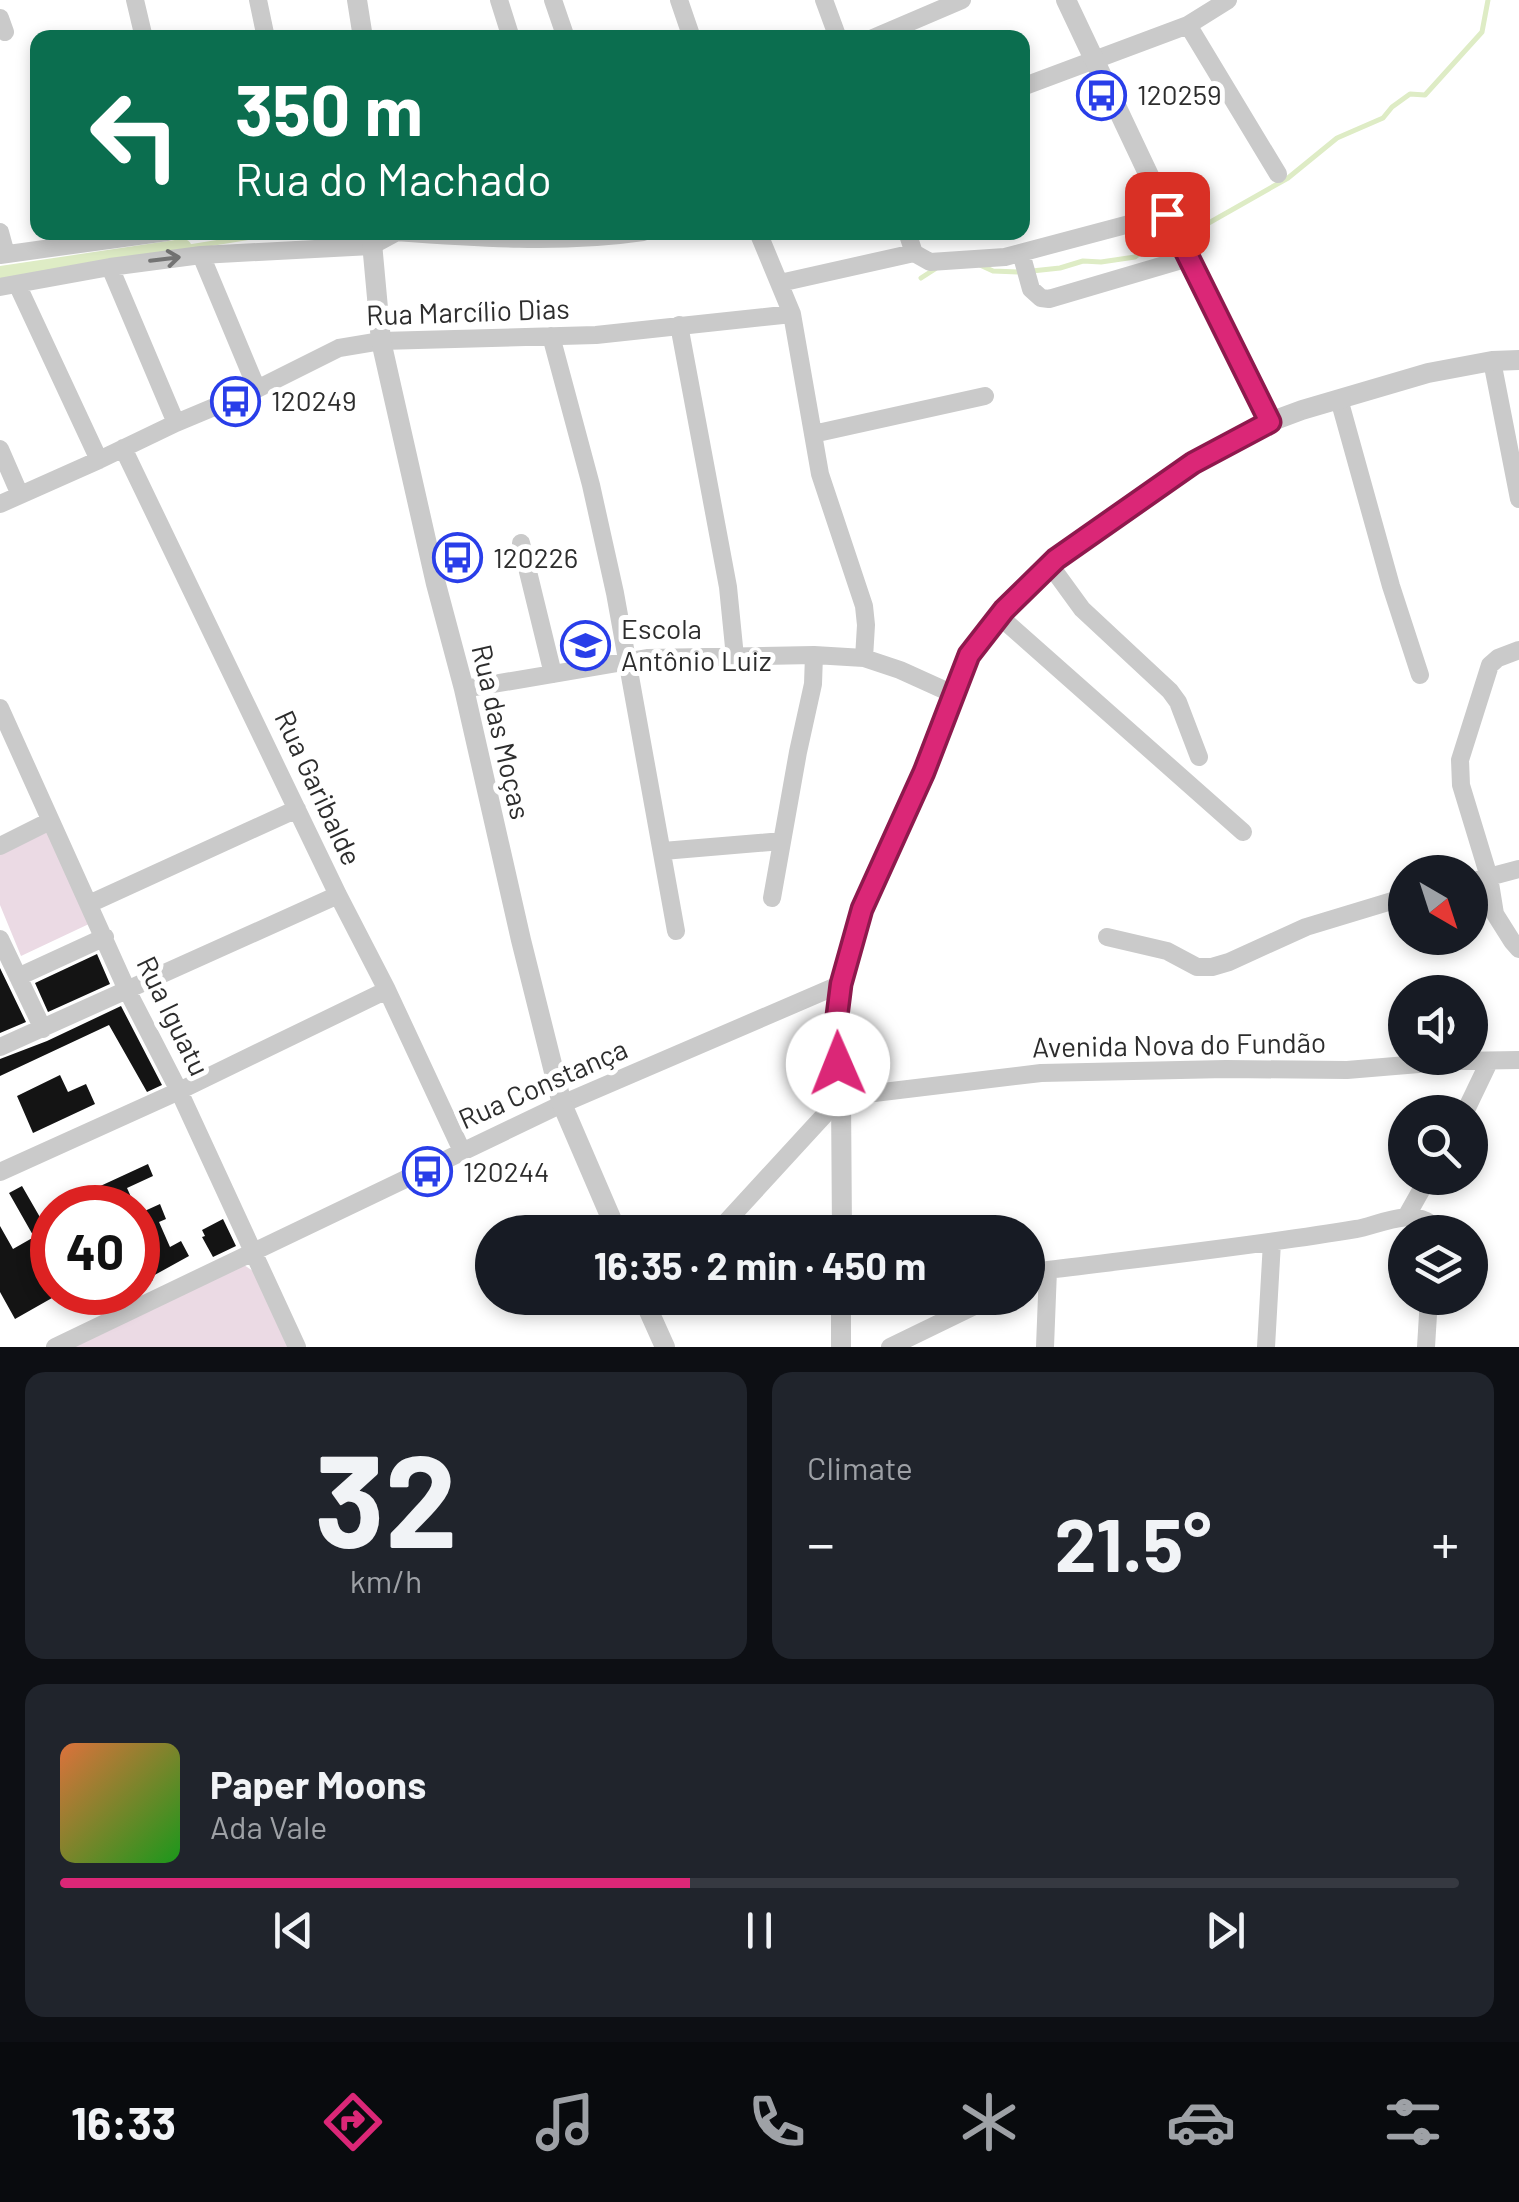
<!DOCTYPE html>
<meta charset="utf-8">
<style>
:root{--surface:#171b24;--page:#20242c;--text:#f1f3f6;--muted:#9ea1a6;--line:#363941;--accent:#db2777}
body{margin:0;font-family:Barlow,sans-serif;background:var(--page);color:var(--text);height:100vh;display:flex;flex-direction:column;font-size:38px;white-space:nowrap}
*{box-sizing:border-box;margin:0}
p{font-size:32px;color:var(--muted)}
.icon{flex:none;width:55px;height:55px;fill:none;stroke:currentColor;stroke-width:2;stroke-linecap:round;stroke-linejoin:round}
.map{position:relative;height:1347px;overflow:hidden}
.details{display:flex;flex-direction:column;gap:25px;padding:25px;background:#0d0f14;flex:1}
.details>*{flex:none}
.guide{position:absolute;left:30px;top:30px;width:1000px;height:210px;border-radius:20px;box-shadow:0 5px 15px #0003;background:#0b6e4f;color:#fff;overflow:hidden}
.needle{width:65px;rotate:141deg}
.buttons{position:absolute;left:1388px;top:855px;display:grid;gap:20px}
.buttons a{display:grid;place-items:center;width:100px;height:100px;border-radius:50%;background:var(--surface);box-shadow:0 5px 15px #0003;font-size:50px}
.speed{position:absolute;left:30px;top:1185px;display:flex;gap:20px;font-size:50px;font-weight:700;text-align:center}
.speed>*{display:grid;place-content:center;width:130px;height:130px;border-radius:50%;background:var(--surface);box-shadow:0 5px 15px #0003;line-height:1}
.speed .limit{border:15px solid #d22;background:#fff;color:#111}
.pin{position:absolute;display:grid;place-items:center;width:85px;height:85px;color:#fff;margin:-42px;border-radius:20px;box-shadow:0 5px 15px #0006}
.me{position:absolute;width:110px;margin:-55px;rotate:359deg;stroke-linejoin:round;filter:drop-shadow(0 0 8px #0008)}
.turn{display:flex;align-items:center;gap:35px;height:210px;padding:0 40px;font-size:45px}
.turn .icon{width:130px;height:130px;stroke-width:2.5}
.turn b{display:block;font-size:70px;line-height:85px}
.big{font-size:75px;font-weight:700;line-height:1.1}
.details .widget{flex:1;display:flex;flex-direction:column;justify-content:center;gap:15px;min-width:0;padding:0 35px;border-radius:20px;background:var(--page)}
.details .dial{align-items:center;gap:0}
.dial b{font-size:130px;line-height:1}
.song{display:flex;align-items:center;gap:30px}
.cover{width:120px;height:120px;border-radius:15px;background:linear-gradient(135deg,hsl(20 70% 55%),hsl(120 70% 35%))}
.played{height:10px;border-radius:5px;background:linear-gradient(90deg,var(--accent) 45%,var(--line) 45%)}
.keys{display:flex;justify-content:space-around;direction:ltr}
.heat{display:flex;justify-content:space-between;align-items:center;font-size:55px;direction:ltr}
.details .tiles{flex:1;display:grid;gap:25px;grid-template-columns:1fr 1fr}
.widget:last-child{grid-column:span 2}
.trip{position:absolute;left:475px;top:1215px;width:570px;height:100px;border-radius:50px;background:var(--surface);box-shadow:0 5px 15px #0003;font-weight:700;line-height:100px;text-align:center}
.tabs{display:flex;height:160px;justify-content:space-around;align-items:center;background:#090b0e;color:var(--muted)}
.tabs .icon{width:70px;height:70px}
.tabs .active{color:var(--accent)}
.tabs b{font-size:45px;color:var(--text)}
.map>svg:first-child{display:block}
.green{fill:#ebdae4}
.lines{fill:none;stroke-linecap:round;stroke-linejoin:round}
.stream{stroke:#deecc5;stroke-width:5}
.canal{stroke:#deecc5;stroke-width:18}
.building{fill:#141414}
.minor{stroke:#cacaca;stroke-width:18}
.tertiary{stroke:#cacaca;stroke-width:20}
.oneway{stroke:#747474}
.route-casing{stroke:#8e194d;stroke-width:25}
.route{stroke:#db2777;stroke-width:18}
.labels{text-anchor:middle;stroke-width:10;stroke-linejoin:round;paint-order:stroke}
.poi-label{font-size:28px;fill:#2d2d2d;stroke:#fff;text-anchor:start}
.street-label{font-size:28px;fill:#2d2d2d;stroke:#fff}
</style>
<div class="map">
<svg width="1519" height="1347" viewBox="0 0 1519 1347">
<rect width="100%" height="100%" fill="#fff"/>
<!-- green -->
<path class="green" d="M 48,827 L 91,923 L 21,956 L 0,905 L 0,849 Z
M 244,1265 L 253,1271 L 289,1347 L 69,1347 Z"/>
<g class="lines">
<!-- stream -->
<path class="stream" d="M 318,232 L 365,235
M 1184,237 L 1288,178 L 1337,138 L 1383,118 L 1392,107 L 1410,94 L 1425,95 L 1482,32 L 1488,0
M 183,248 L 251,237 L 305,232
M 980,265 L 993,271 L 1020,272
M 1032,271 L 1060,268 L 1083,261 L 1101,262 L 1135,257 L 1148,247 L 1173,240
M 921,278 L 935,269"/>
<!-- canal -->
<path class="canal" d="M 0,275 L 183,248"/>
</g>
<!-- building -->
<path class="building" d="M 97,954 L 110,984 L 48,1012 L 35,983 Z
M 0,968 L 26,1022 L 0,1033 Z
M 121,1006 L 162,1085 L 147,1092 L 109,1025 L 0,1076 L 0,1059 L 47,1041 Z
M 60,1075 L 68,1092 L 86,1084 L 95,1104 L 33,1133 L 17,1096 Z
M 148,1164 L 153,1176 L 127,1188 L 136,1208 L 56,1208 L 95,1186 L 96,1188 Z
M 22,1186 L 41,1219 L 52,1213 L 52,1298 L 15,1319 L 0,1292 L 0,1226 L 13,1249 L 34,1237 L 9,1193 Z
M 160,1204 L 166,1219 L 159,1222 L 170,1247 L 181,1241 L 189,1256 L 151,1277 L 153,1280 L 138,1289 L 138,1214 Z
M 223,1219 L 236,1246 L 213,1257 L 202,1237 L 205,1236 L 202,1230 Z
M 96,1292 L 136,1292 L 105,1309 Z"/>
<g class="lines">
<!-- minor -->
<path class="minor" d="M 135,0 L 144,38
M 258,0 L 266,38
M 499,0 L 511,38
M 553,0 L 566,38
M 679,0 L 692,38
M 824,0 L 838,38
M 0,18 L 5,32
M 1188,25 L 1278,174
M 873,38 L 962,0
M 1022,87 L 1188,25 L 1228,0
M 0,232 L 6,254
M 395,232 C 477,238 562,244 643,232
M 758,232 L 792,314 L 820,474 L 864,606 L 866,625 L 864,658
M 907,232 L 914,253
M 914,253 L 930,262 L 1005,257 L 1167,214
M 1021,253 L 1031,289 L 1041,298 L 1049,299 L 1188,258
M 0,255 L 167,232
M 201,255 L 257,389
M 110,267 L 176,423
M 780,283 L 914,253
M 17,284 L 99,460
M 0,287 L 110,267 L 201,255 L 371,246 L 395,233
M 679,325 L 728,587 L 735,657
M 551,336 L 591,485 L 615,593 L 676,931
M 1492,361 L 1519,499
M 1339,399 L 1391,586 L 1420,675
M 813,434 L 985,396
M 123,448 L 338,895 L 387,990 L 462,1151
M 0,449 L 20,495
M 0,504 L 99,460 L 176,423 L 257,389 L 339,348 L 381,341 L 596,335 L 792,314
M 521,543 L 553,674
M 1050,565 L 1082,609 L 1170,691 L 1178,702 L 1199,757
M 999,616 L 1243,832
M 1519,650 L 1498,658 L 1490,665 L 1460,760 L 1461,785 L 1489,877 L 1495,914 L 1512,941 L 1519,949
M 464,689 L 647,658 L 814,655 L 864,658 L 900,670 L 953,694
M 0,708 L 127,990 L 179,1091 L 297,1347
M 0,846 L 50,821
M 663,851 L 782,841
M 1470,882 L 1519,869
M 772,898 L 798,752 L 813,684 L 814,655
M 89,904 L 297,809
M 1107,937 L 1167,951 L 1197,967 L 1212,967 L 1229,962 L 1306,927 L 1405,897
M 0,939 L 43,1029
M 18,977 L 105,937
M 0,1047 L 338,895
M 1465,1112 L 1489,1062
M 0,1172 L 179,1091 L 387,990
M 1406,1217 L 1428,1178
M 717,1232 L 841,1097 L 1041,1073 L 1226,1069 L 1347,1070 L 1455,1061 L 1519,1060
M 1028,1280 L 1048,1270 C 1151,1257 1254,1246 1356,1229 C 1378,1225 1411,1208 1431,1224 L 1432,1232
M 55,1347 L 562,1104 L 841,984
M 890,1347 L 991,1298
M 1045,1347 L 1048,1270
M 1266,1347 L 1272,1242
M 1426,1347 L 1429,1298"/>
<!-- tertiary -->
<path class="tertiary" d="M 357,0 L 363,38
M 1066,0 L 1188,258 L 1270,422
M 371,232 L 381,341 L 436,584 L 464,689 L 521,940 L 562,1104 L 617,1232
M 842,1232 L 841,1097 L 835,1031 L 841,984 L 862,909 L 924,772 L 969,655 L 999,616 L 1056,559 L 1193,463 L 1270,422 L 1302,410 L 1428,373 L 1492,361 L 1519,360
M 643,1298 L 665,1347
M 841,1347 L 841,1298"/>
</g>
<!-- one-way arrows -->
<defs><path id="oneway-shaft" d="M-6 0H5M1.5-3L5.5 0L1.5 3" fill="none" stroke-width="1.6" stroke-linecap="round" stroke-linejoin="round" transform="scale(2.5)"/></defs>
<use class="oneway" href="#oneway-shaft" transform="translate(165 259) rotate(-7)"/>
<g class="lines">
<defs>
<path id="route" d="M 838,1064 L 835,1032 L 841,984 L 862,909 L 924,772 L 969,655 L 1004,610 L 1056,559 L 1193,463 L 1270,422 L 1167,214"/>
</defs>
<!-- route casing -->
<use href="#route" class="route-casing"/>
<!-- route -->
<use href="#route" class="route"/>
</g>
<!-- icons -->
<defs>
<symbol id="bus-ring" viewBox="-11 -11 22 22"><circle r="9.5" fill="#fff" stroke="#293ee9" stroke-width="1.5"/><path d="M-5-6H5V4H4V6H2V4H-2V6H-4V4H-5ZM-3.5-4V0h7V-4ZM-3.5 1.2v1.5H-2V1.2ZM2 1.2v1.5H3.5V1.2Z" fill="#293ee9"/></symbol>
<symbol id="school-ring" viewBox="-11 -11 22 22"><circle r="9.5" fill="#fff" stroke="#293ee9" stroke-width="1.5"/><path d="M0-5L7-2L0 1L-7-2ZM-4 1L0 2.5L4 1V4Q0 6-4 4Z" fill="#293ee9"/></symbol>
</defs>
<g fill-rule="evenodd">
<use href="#bus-ring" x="1074" y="68" width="55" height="55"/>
<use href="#bus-ring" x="208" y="374" width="55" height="55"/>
<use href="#bus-ring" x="430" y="530" width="55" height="55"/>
<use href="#school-ring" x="558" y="618" width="55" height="55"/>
<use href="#bus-ring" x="400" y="1144" width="55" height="55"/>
</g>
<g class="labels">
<!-- poi labels -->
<g class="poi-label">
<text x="1137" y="105">120259</text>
<text x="271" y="411">120249</text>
<text x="493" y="568">120226</text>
<text x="621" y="639">Escola<tspan x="621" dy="32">Antônio Luiz</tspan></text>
<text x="463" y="1182">120244</text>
</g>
<!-- street labels -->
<g class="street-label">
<text transform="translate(468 312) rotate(-2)" y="10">Rua Marcílio Dias</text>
<text transform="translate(501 732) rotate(77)" y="10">Rua das Moças</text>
<text transform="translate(318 788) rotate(65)" y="10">Rua Garibalde</text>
<text transform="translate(173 1016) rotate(64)" y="10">Rua Iguatu</text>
<text transform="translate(1179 1045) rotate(-1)" y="10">Avenida Nova do Fundão</text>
<text transform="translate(543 1084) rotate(-24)" y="10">Rua Constança</text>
</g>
</g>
</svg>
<div class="buttons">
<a><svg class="needle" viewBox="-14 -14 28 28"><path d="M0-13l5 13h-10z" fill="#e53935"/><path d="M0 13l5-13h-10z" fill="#9ea1a6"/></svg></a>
<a><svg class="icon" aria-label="sound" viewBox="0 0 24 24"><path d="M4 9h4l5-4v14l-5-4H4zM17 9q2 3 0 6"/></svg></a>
<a><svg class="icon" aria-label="search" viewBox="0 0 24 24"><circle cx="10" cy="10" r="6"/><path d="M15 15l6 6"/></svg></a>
<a><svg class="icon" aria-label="layers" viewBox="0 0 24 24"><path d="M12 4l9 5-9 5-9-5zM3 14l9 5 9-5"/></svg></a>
</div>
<div class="speed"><div class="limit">40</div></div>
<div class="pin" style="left:1167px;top:214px;background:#d93025"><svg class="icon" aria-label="arrive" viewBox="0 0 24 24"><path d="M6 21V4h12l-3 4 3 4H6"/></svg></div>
<svg class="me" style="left:838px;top:1064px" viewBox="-20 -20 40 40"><circle r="19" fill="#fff"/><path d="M0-13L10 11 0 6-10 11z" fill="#db2777"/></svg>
<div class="trip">16:35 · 2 min · 450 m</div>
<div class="guide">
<div class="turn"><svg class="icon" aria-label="left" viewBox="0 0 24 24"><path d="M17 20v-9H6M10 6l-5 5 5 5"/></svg><div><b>350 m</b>Rua do Machado</div></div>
</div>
</div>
<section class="details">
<div class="tiles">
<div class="widget dial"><b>32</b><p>km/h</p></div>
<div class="widget"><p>Climate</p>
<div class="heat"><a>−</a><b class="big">21.5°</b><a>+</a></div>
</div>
<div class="widget">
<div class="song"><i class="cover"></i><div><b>Paper Moons</b><p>Ada Vale</p></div></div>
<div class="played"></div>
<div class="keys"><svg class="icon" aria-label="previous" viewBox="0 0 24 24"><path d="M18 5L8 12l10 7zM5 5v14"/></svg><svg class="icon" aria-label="pause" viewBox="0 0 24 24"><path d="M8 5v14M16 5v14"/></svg><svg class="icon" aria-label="next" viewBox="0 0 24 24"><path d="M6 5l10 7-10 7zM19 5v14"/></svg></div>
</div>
</div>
</section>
<nav class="tabs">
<b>16:33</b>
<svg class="icon active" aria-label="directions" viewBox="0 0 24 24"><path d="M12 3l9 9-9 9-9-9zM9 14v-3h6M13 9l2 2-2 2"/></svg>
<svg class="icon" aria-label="music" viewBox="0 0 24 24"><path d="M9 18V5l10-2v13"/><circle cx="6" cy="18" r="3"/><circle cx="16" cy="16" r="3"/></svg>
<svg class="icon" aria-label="phone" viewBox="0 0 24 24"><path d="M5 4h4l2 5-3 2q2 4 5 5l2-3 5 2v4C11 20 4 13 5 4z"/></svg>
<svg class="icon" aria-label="climate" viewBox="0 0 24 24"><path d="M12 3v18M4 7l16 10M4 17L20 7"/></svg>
<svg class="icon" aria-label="car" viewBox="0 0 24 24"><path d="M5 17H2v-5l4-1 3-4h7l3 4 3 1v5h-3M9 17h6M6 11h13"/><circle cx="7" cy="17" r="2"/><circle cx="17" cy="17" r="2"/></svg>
<svg class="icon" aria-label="filters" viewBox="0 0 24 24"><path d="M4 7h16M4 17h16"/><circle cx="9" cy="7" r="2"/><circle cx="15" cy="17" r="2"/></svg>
</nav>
